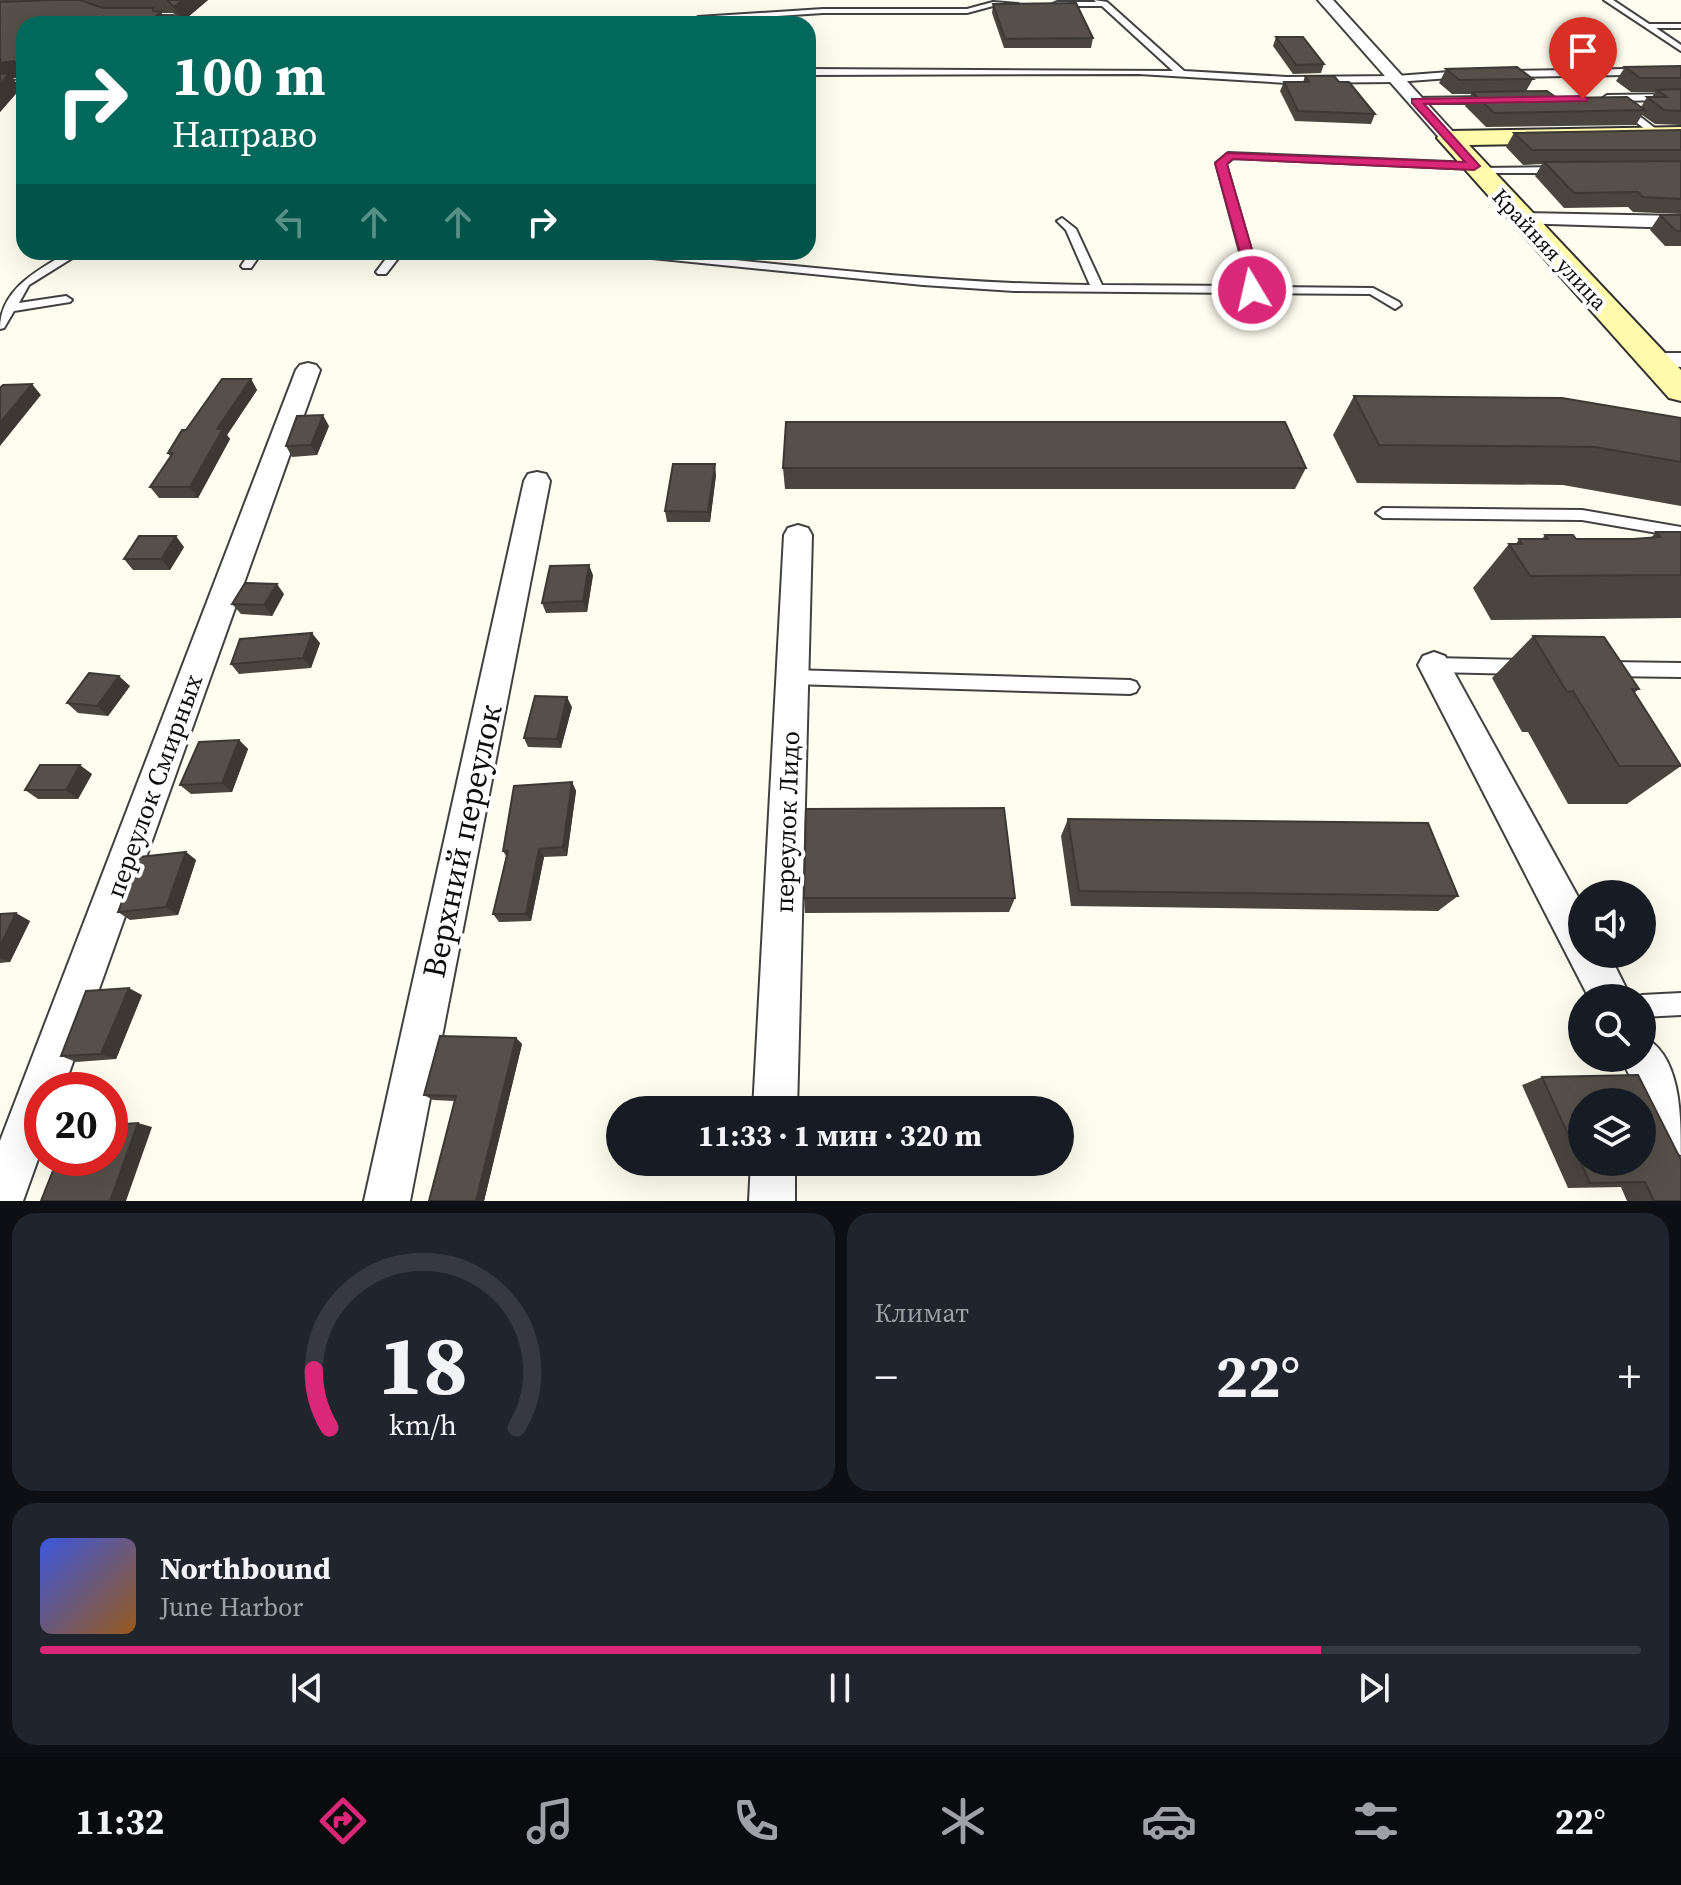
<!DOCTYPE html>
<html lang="ru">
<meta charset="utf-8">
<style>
:root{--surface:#171b24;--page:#20242c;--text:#f1f3f6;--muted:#9ea1a6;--line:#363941;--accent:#db2777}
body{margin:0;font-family:"Source Serif 4",serif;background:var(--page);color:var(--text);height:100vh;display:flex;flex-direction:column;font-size:30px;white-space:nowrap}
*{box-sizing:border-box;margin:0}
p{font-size:26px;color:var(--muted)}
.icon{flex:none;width:44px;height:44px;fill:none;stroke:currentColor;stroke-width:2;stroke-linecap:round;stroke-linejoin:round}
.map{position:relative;height:1201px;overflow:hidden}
.drawer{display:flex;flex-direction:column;gap:12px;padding:12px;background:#0d0f14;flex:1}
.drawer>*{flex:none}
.top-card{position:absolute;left:16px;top:16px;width:800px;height:244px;border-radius:24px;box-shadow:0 8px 32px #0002;background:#00695c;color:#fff;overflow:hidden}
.tools{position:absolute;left:1568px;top:880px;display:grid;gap:16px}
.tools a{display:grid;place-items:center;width:88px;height:88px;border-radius:50%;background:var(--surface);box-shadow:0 8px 32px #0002;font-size:40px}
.speed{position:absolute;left:24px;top:1072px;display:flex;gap:16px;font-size:40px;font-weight:700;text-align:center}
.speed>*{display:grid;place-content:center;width:104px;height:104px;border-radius:50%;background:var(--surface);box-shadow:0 8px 32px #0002;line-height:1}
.speed .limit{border:12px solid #d22;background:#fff;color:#111}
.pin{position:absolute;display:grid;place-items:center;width:68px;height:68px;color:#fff;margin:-82px -34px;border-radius:50% 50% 50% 0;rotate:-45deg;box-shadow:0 0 8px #0007}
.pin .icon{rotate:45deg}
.me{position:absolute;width:88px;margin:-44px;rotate:351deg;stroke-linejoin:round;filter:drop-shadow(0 0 6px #0008)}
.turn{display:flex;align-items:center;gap:28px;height:168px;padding:0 24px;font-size:36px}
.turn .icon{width:104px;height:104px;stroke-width:2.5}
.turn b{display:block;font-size:56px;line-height:68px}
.lanes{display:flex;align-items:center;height:76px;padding:0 24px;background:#0003;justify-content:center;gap:40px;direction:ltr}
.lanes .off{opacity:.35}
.big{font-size:60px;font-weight:700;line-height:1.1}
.drawer .tile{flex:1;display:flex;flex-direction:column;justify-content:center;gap:12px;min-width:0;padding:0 28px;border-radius:24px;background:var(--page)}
.drawer .dial{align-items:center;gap:0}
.dial svg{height:208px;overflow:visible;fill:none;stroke:var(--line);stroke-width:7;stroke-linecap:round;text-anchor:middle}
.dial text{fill:var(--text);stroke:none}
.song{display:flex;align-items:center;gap:24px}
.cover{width:96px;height:96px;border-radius:12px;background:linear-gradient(135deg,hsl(230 70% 55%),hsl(30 70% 35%))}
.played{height:8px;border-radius:4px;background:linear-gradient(90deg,var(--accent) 80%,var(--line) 80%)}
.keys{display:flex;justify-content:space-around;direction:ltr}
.heat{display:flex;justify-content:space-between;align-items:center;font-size:44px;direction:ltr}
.drawer .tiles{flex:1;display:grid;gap:12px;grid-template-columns:1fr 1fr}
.tile:last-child{grid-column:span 2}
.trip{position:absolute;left:606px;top:1096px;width:468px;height:80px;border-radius:40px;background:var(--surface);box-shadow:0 8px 32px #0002;font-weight:700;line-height:80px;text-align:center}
.dock{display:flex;height:128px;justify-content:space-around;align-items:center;background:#090b0e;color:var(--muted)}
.dock .icon{width:56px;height:56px}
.dock .selected{color:var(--accent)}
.dock b{font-size:36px;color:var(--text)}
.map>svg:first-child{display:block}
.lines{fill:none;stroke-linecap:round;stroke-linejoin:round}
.lane-casing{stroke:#414141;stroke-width:4}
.street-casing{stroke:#414141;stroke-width:4}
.secondary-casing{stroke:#303030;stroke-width:4}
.lane{fill:#fff;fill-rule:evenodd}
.street{fill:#fff;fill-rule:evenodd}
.secondary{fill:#fffbaa;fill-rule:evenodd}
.wall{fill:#4b4540}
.shaded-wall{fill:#3d3834}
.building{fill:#57504a;stroke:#3d3834;stroke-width:2;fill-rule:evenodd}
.route{fill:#db2777;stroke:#8e194d;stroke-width:2}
.labels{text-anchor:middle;stroke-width:8;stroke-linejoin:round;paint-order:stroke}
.far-street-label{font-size:22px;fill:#0e0e0e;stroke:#fff}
.street-label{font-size:26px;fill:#0e0e0e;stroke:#fff}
.near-street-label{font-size:32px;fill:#0e0e0e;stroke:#fff}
</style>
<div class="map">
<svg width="1681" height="1201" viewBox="0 0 1681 1201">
<rect width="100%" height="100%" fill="#fffdef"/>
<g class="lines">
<defs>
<path id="lane" d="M 1094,0 L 1107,2 L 1184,71 L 1287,77 L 1396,76 L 1463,71 L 1467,74 L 1463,77 L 1396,82 L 1287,83 L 1139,74 L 808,75 L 808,69 L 1173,71 L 1102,6 L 1057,6 L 1053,4 L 1057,2 L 1096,2 Z
M 1604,0 L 1613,0 L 1649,24 L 1681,24 L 1681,28 L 1656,28 L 1681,45 L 1681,51 Z
M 993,2 L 1018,4 L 993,6 L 967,13 L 823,13 L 701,21 L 701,24 L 693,24 L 698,17 L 823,9 L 967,9 Z
M 144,16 L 173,16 L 177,18 L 171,24 L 163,24 L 166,20 L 141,20 Z
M 1681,68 L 1681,74 L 1507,77 L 1503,74 L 1507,71 Z
M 24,80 L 24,86 L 0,88 L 0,82 Z
M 1681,94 L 1681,100 L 1607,101 L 1603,98 L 1607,95 Z
M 1415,98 L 1487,97 L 1491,100 L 1487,103 L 1412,103 L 1411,101 Z
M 1619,105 L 1625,105 L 1660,132 L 1660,136 L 1654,136 L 1619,109 Z
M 1228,153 L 1474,163 L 1479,166 L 1474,169 L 1233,158 L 1226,164 L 1258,274 L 1258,287 L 1373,288 L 1399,302 L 1401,305 L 1395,309 L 1370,294 L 1014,291 L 923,285 L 622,255 L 616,252 L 656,252 C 800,266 945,284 1090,285 L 1066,230 L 1057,221 L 1062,218 L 1076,229 L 1102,285 L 1246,286 L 1246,274 L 1216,163 Z
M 1479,168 L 1559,167 L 1564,170 L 1559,173 L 1475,173 L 1474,171 Z
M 68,252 L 82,252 L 29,285 L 19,303 L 66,296 L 72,300 L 70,302 L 14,311 L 4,328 L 0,329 C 0,289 37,271 68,252 Z
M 250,252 L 262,252 L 251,268 L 243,268 L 241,266 Z
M 391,252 L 403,252 L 386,274 L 378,274 L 376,272 Z
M 1383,508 L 1582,510 L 1681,527 L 1681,537 L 1582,520 L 1383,518 L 1376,513 Z
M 1434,658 L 1523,660 L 1529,662 L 1531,667 L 1529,672 L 1523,674 L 1434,672 L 1428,670 L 1426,665 L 1428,660 Z
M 1607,662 L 1681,663 L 1681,677 L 1607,676 L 1601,674 L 1599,669 L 1601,664 Z
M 792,670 L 1130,680 L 1136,682 L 1139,687 L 1136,692 L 1130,694 L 792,684 L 786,682 L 783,677 L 786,672 Z
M 1681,993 L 1681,1015 L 1642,1017 L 1642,998 L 1635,998 L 1642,995 Z"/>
<path id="street" d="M 1318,0 L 1333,0 L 1455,134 L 1458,138 L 1455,142 L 1443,142 Z
M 1523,213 L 1681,216 L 1681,228 L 1516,223 L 1513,219 L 1516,215 Z
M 1653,353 L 1681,353 L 1681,367 L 1645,365 L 1641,360 L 1645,355 Z
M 308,363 L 316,365 L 320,370 L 63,1090 L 42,1090 L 42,1148 L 23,1201 L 0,1201 L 0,1141 L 296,370 L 300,365 Z
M 537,472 L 546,474 L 550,481 L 410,1201 L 364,1201 L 524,481 L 528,474 Z
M 798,525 L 808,528 L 812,535 L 797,1110 L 753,1110 L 784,535 L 788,528 Z
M 1434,652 L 1445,656 L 1582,904 L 1582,954 L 1609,954 L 1631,998 L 1589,998 L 1418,665 L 1423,656 Z
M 1642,1036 C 1681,1054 1681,1115 1681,1155 L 1665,1149 L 1621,1058 L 1642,1058 Z
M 751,1162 L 795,1162 L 795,1201 L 749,1201 Z"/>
<path id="secondary" d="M 1681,127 L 1681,141 L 1469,145 L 1681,370 L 1681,401 L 1669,398 L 1437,138 L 1440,133 L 1449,131 Z"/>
</defs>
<!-- lane casing -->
<use href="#lane" class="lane-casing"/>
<!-- street casing -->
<use href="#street" class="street-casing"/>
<!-- secondary casing -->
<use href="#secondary" class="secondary-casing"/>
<!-- lane -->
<use href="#lane" class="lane"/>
<!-- street -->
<use href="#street" class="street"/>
<!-- secondary -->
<use href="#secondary" class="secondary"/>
</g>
<!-- wall -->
<path class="wall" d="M 0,0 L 208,0 L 182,22 L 173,13 L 161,13 L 167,24 L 24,24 L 24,77 L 13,78 L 20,89 L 0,112 Z
M 993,4 L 1093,38 L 1091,48 L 1004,48 L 992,13 Z
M 1276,37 L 1324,64 L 1321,73 L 1293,74 L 1273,46 Z
M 1681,66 L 1681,125 L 1655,124 L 1642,115 L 1636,125 L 1486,127 L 1465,106 L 1471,94 L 1452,94 L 1439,83 L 1446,69 L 1533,79 L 1526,91 L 1557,98 L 1641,107 L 1647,97 L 1652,97 L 1655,92 L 1631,92 L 1616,81 L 1625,67 Z
M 1305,76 L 1339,82 L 1375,114 L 1371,124 L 1295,121 L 1280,91 L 1284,82 L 1303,82 Z
M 1681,130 L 1681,214 L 1633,212 L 1628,207 L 1564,208 L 1535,176 L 1542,164 L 1523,165 L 1506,147 L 1514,133 Z
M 1660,215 L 1681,215 L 1681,246 L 1665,246 L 1650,230 Z
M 251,379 L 257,390 L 227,435 L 230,439 L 198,498 L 159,498 L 150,487 L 170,456 L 168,453 L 186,430 Z
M 1354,396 L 1681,418 L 1681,506 L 1563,485 L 1357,483 L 1333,435 Z
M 329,426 L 317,455 L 292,457 L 286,446 Z
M 783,468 L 1306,468 L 1295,489 L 785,489 Z
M 716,475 L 710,522 L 667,522 L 665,511 Z
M 1656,532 L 1681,532 L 1681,618 L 1491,620 L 1473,588 L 1509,544 L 1516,544 L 1519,539 L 1542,539 L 1545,535 L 1576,539 L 1633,539 L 1651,538 Z
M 184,547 L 170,570 L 133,570 L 124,559 Z
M 593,575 L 587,612 L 546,613 L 542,603 Z
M 284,594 L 272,616 L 241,614 L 232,604 Z
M 1533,636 L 1639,689 L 1634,693 L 1681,766 L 1627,804 L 1568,804 L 1528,732 L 1522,732 L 1492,678 Z
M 320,643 L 311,668 L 239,674 L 231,664 Z
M 130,686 L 108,716 L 78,713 L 67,703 Z
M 572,707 L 561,748 L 528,747 L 524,738 Z
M 239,740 L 248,749 L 232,792 L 191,794 L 180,785 Z
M 92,774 L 78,799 L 38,799 L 25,790 Z
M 572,782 L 576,791 L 567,856 L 544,857 L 531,921 L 499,922 L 493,914 L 506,856 L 503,851 Z
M 1068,819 L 1458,896 L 1438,911 L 1071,906 L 1061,836 Z
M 186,852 L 196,860 L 178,915 L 130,920 L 118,912 Z
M 804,898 L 1015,898 L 1009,912 L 805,913 Z
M 0,914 L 30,921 L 10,962 L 0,963 Z
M 142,995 L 116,1059 L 76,1062 L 61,1056 Z
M 516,1038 L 522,1044 L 484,1201 L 429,1201 L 454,1101 L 433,1100 L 424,1095 Z
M 1542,1077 L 1681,1201 L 1627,1201 L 1621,1187 L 1568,1188 L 1522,1085 Z"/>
<!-- shaded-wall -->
<path class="shaded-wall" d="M 183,0 L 208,0 L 182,22 L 174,7 Z
M 153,8 L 157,16 L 161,12 L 167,24 L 146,24 Z
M 24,57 L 24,77 L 17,65 Z
M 14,61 L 24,77 L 13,78 L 20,89 L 0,112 L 0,63 Z
M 251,379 L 257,390 L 227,435 L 230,439 L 198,498 L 190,487 L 217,429 Z
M 32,384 L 41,395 L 0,446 L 0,423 Z
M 323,415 L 329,426 L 317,455 L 311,445 Z
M 715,464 L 716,475 L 710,522 L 708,512 Z
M 176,536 L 184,547 L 170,570 L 161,559 Z
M 589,565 L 593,575 L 587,612 L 583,601 Z
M 277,584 L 284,594 L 272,616 L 264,605 Z
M 312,633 L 320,643 L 311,668 L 303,658 Z
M 119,676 L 130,686 L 108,716 L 97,706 Z
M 567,697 L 572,707 L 561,748 L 557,739 Z
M 239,740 L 248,749 L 232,792 L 222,783 Z
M 80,765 L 92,774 L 78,799 L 66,790 Z
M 572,782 L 576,791 L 567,856 L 563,847 Z
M 539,849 L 544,857 L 531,921 L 526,914 Z
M 186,852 L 196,860 L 178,915 L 166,907 Z
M 16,913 L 30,921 L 10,962 L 0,958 L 0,946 Z
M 129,988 L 142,995 L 116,1059 L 101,1054 Z
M 516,1038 L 522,1044 L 484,1201 L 476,1201 Z
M 138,1123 L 152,1127 L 126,1201 L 110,1201 Z"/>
<!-- building -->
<path class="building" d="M 53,0 L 80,0 L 103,8 L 153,8 L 153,11 L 161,12 L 146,24 L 24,24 L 24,57 L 17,65 L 14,61 L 0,63 L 0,2 Z
M 167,0 L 183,0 L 174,7 Z
M 1076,3 L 1093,38 L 1005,39 L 993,4 Z
M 1276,37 L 1303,37 L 1324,64 L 1296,65 Z
M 1681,66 L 1681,78 L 1640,78 L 1625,67 Z
M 1517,67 L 1533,79 L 1459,80 L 1446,69 Z
M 10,73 L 0,84 L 0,74 Z
M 1305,76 L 1334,76 L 1339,82 L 1349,82 L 1375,114 L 1298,111 L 1284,82 L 1309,82 Z
M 1681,89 L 1681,111 L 1664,110 L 1647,97 L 1667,97 L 1657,90 Z
M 1547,91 L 1557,98 L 1627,97 L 1645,110 L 1494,113 L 1472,92 Z
M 1681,130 L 1681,150 L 1532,150 L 1514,133 Z
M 1681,161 L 1681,199 L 1643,197 L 1638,192 L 1574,193 L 1544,162 Z
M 1660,215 L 1681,215 L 1681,231 L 1676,231 Z
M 222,379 L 251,379 L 217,429 L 223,429 L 190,487 L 150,487 L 173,453 L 168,453 L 182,430 L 186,430 Z
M 32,384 L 0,423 L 0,388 L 3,385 Z
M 1354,396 L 1562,398 L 1681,418 L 1681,462 L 1595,447 L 1379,445 Z
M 323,415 L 311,445 L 286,446 L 297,416 Z
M 786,422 L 1285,422 L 1306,468 L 783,468 Z
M 673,464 L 715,464 L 708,512 L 665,511 Z
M 1656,532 L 1681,532 L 1681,575 L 1530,576 L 1509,544 L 1522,544 L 1519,539 L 1548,539 L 1545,535 L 1573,535 L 1576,539 L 1633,539 L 1660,537 Z
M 139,536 L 176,536 L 161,559 L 124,559 Z
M 589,565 L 583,601 L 542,603 L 550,566 Z
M 245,583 L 277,584 L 264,605 L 232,604 Z
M 312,633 L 303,658 L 231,664 L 240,639 Z
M 1533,636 L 1604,637 L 1639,689 L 1632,689 L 1681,766 L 1619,766 L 1573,691 L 1567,692 Z
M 89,673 L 119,676 L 97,706 L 67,703 Z
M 535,696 L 567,697 L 557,739 L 524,738 Z
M 239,740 L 222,783 L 180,785 L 199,742 Z
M 40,765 L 80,765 L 66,790 L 25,790 Z
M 572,782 L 563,847 L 539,849 L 526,914 L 493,914 L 508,851 L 503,851 L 514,786 Z
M 1004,808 L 1015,898 L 804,898 L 806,809 Z
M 1068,819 L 1428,823 L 1458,896 L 1079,891 Z
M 186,852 L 166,907 L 118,912 L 139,857 Z
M 16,913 L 0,946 L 0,914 Z
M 129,988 L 101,1054 L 61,1056 L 86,991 Z
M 440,1036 L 516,1038 L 476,1201 L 429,1201 L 456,1096 L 424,1095 Z
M 1638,1075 L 1681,1160 L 1681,1201 L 1654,1201 L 1645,1182 L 1590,1183 L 1542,1077 ZM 1582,1102 L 1642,1102 L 1642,1162 L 1582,1162 Z
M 138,1123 L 110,1201 L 41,1201 L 58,1158 L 110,1158 L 110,1125 Z"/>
<!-- route -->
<path class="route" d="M 1583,96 L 1588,99 L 1587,101 L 1424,104 L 1478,164 L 1480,166 L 1474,170 L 1233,159 L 1227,164 L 1259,274 L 1257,293 L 1245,290 L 1246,274 L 1215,163 L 1227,153 L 1465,162 L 1412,103 L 1412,99 Z"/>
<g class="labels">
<!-- far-street labels -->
<g class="far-street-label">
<text transform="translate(1550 249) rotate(47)" y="8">Крайняя улица</text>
</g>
<!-- street labels -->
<g class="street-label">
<text transform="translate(154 786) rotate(-70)" y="9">переулок Смирных</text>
<text transform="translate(787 822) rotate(-88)" y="9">переулок Лидо</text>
</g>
<!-- near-street labels -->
<g class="near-street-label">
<text transform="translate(462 841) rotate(-78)" y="11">Верхний переулок</text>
</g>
</g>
</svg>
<div class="tools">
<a><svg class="icon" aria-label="sound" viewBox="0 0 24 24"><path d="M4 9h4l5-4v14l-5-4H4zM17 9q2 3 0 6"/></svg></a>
<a><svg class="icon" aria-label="search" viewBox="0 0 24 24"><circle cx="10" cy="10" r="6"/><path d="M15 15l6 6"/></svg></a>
<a><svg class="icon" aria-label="layers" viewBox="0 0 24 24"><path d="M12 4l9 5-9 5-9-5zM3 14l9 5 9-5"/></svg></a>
</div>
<div class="speed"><div class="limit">20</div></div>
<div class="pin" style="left:1583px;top:99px;background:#d93025"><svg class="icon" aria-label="arrive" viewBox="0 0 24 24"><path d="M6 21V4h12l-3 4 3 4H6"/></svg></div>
<svg class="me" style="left:1252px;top:290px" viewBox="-20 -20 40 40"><circle r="17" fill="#db2777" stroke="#fff" stroke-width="3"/><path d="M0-11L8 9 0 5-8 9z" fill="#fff"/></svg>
<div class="trip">11:33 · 1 мин · 320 m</div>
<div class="top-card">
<div class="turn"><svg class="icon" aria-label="right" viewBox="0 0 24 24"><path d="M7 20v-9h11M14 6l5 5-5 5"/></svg><div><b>100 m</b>Направо</div></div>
<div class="lanes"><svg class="icon off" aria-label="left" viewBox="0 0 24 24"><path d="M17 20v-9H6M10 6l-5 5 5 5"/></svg><svg class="icon off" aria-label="ahead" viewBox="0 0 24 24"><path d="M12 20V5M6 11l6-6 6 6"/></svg><svg class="icon off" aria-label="ahead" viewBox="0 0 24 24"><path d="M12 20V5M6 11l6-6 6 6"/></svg><svg class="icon" aria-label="right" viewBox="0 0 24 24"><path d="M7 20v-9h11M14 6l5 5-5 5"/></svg></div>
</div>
</div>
<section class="drawer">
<div class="tiles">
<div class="tile dial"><svg viewBox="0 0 100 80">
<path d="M14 69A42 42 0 1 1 86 69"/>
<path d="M14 69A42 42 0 0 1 8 47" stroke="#db2777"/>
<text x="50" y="56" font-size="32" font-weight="700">18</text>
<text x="50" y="72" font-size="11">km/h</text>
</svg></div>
<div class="tile"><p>Климат</p>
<div class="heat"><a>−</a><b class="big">22°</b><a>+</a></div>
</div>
<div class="tile">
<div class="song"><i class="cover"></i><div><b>Northbound</b><p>June Harbor</p></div></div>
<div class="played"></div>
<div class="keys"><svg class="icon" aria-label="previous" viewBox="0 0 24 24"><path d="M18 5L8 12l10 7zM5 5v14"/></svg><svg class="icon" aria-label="pause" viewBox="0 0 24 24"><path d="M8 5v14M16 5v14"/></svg><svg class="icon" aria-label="next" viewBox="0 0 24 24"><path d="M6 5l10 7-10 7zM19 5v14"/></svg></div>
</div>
</div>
</section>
<nav class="dock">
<b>11:32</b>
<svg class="icon selected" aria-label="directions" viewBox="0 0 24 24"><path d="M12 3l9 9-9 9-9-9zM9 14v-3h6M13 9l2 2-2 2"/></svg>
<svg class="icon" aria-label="music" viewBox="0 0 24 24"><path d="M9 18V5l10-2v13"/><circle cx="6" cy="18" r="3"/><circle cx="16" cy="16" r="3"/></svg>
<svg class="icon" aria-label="phone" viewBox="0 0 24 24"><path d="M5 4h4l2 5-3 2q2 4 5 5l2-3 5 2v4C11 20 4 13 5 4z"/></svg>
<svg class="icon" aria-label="climate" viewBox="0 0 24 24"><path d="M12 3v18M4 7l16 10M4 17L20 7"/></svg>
<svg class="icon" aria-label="car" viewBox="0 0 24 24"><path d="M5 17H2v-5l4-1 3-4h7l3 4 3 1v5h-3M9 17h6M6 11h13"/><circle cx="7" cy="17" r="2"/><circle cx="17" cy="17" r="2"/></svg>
<svg class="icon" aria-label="filters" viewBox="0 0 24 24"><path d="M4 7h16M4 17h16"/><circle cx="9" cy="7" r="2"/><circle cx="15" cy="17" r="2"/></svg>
<b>22°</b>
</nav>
